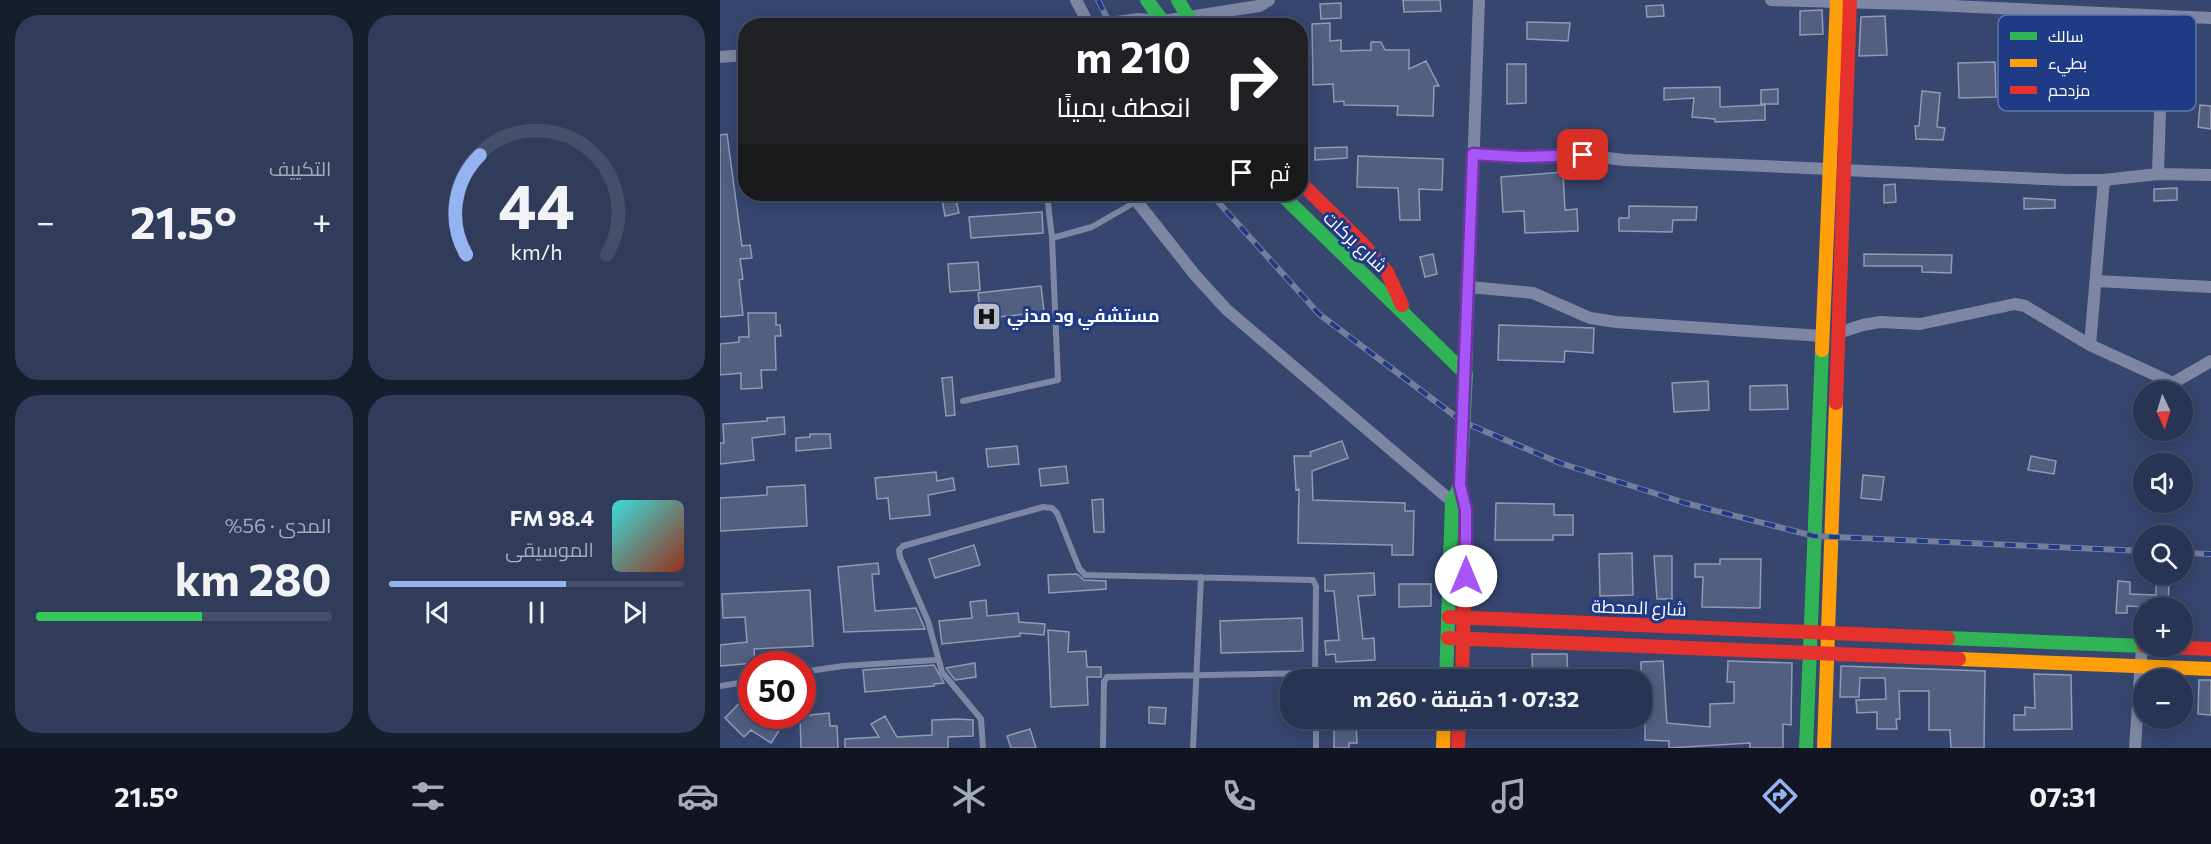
<!DOCTYPE html>
<html lang="ar">
<meta charset="utf-8">
<style>
:root{--surface:#283453;--page:#303c5a;--text:#f1f3f6;--muted:#a5aab8;--line:#444f6a;--accent:#95b2f1}
body{margin:0;font-family:Commissioner,Cairo,sans-serif;background:var(--page);color:var(--text);direction:rtl;height:100vh;display:flex;flex-direction:column;font-size:22px;white-space:nowrap}
*{box-sizing:border-box;margin:0}
p{font-size:20px;color:var(--muted)}
.icon{flex:none;width:33px;height:33px;fill:none;stroke:currentColor;stroke-width:2;stroke-linecap:round;stroke-linejoin:round}
.map{position:relative;flex:1;overflow:hidden;direction:ltr}
.sheet{display:flex;flex-direction:column;gap:15px;padding:15px;background:#161d2e;width:720px}
.sheet>*{flex:none}
.hud{position:absolute;left:18px;top:18px;width:570px;height:183px;border-radius:24px;box-shadow:0 3px 15px #0003,0 0 0 2px var(--line);direction:rtl;background:#202124;color:#fff;overflow:hidden}
.needle{width:39px;rotate:176deg}
.buttons{position:absolute;left:1413px;top:381px;display:grid;gap:12px}
.buttons a{display:grid;place-items:center;width:60px;height:60px;border-radius:50%;background:var(--surface);box-shadow:0 3px 15px #0003,0 0 0 2px var(--line);font-size:30px}
.speed{position:absolute;left:18px;top:651px;display:flex;gap:12px;font-size:30px;font-weight:700;text-align:center}
.speed>*{display:grid;place-content:center;width:78px;height:78px;border-radius:50%;background:var(--surface);box-shadow:0 3px 15px #0003,0 0 0 2px var(--line);line-height:1}
.speed .limit{border:9px solid #d22;background:#fff;color:#111}
.pin{position:absolute;display:grid;place-items:center;width:51px;height:51px;color:#fff;margin:-26px;border-radius:12px;box-shadow:0 3px 9px #0006}
.me{position:absolute;width:66px;margin:-33px;rotate:0deg;stroke-linejoin:round;filter:drop-shadow(0 0 4px #0008)}
.turn{display:flex;align-items:center;gap:21px;height:126px;padding:0 18px;font-size:27px}
.turn .icon{width:78px;height:78px;stroke-width:2.5}
.turn b{display:block;font-size:42px;line-height:51px}
.then{display:flex;align-items:center;height:57px;padding:0 18px;background:#0003;gap:12px;font-size:22px}
.big{font-size:45px;font-weight:700;line-height:1.1}
.sheet .widget{flex:1;display:flex;flex-direction:column;justify-content:center;gap:9px;min-width:0;padding:0 21px;border-radius:24px;background:var(--page)}
.sheet .dial{align-items:center;gap:0}
.dial svg{height:156px;overflow:visible;fill:none;stroke:var(--line);stroke-width:7;stroke-linecap:round;text-anchor:middle}
.dial text{fill:var(--text);stroke:none}
.song{display:flex;align-items:center;gap:18px}
.cover{width:72px;height:72px;border-radius:9px;background:linear-gradient(135deg,hsl(180 70% 55%),hsl(10 70% 35%))}
.played{height:6px;border-radius:3px;background:linear-gradient(90deg,var(--accent) 60%,var(--line) 60%)}
.keys{display:flex;justify-content:space-around;direction:ltr}
.heat{display:flex;justify-content:space-between;align-items:center;font-size:33px;direction:ltr}
.charge{height:9px;border-radius:4px;background:linear-gradient(90deg,#34c759 56%,var(--line) 0)}
.sheet .tiles{flex:1;display:grid;gap:15px;grid-template-columns:repeat(2,1fr)}
.trip{position:absolute;left:560px;top:669px;width:372px;height:60px;border-radius:24px;background:var(--surface);box-shadow:0 3px 15px #0003,0 0 0 2px var(--line);font-weight:700;line-height:60px;text-align:center;direction:rtl}
.tabs{display:flex;height:96px;justify-content:space-around;align-items:center;background:#101521;color:var(--muted)}
.tabs .icon{width:42px;height:42px}
.tabs .selected{color:var(--accent)}
.tabs b{font-size:27px;color:var(--text)}
main{display:flex;flex:1;min-height:0}
.map>svg:first-child{display:block}
.building{fill:#525f80;stroke:#909ab3;stroke-width:1.5}
.lines{fill:none;stroke-linecap:round;stroke-linejoin:round}
.lane{stroke:#7d87a4;stroke-width:6}
.street{stroke:#7d87a4;stroke-width:12}
.fast{stroke:#30b455;stroke-width:14}
.slow{stroke:#ff9f0a;stroke-width:14}
.jam{stroke:#e5322d;stroke-width:14}
.rail-casing{stroke:#727e9b;stroke-width:6}
.rail{stroke:#1f3b86;stroke-width:4;stroke-dasharray:11;stroke-linecap:butt}
.route-casing{stroke:#6d37a1;stroke-width:15}
.route{stroke:#a855f7;stroke-width:10}
.labels{text-anchor:middle;stroke-width:6;stroke-linejoin:round;paint-order:stroke}
.street-label{font-size:18px;fill:#fff;stroke:#1f3b86}
.poi-label{font-size:18px;font-weight:bold;fill:#fff;stroke:#1f3b86;text-anchor:start}
.key{fill:#1f3b86;stroke:#6276aa;stroke-width:1.5}
.key-label{font-size:16px;fill:#fff}
</style>
<main>
<div class="map">
<svg width="1491" height="748" viewBox="0 0 1491 748">
<rect width="100%" height="100%" fill="#36466f"/>
<!-- building -->
<path class="building" d="M 683,0 L 720,0 L 721,11 L 684,12 Z
M 621,3 L 621,18 L 601,19 L 600,4 Z
M 943,5 L 944,16 L 927,17 L 926,6 Z
M 1102,10 L 1103,34 L 1080,35 L 1080,11 Z
M 1165,16 L 1167,55 L 1139,56 L 1141,17 Z
M 807,22 L 850,23 L 848,41 L 807,39 Z
M 610,23 L 610,41 L 621,40 L 621,51 L 651,50 L 651,42 L 661,42 L 665,50 L 689,50 L 689,69 L 706,61 L 719,86 L 714,86 L 713,116 L 677,115 L 678,106 L 624,105 L 624,101 L 614,102 L 613,84 L 593,85 L 592,24 Z
M 1275,62 L 1276,97 L 1239,98 L 1238,63 Z
M 787,64 L 806,64 L 806,103 L 787,104 Z
M 1000,87 L 1000,107 L 1045,105 L 1045,120 L 995,122 L 995,119 L 972,117 L 974,98 L 944,100 L 944,88 Z
M 1058,89 L 1058,104 L 1041,104 L 1041,90 Z
M 1202,91 L 1220,93 L 1217,127 L 1225,128 L 1223,140 L 1196,139 L 1195,126 L 1199,126 Z
M 1480,105 L 1491,106 L 1491,129 L 1478,127 Z
M 7,134 L 22,246 L 30,245 L 32,258 L 20,259 L 23,279 L 19,280 L 23,315 L 0,317 L 0,135 Z
M 627,147 L 627,158 L 595,160 L 595,148 Z
M 638,156 L 723,159 L 722,190 L 699,189 L 700,220 L 680,220 L 678,188 L 637,187 Z
M 843,172 L 845,210 L 857,209 L 858,231 L 805,233 L 804,211 L 783,212 L 781,177 Z
M 1175,184 L 1176,202 L 1164,203 L 1164,185 Z
M 1457,188 L 1457,200 L 1434,201 L 1434,189 Z
M 235,196 L 239,213 L 225,216 L 222,199 Z
M 1304,198 L 1335,200 L 1335,208 L 1304,209 Z
M 909,206 L 977,207 L 976,220 L 953,220 L 952,232 L 899,231 L 899,218 L 909,218 Z
M 322,212 L 323,233 L 251,238 L 249,217 Z
M 713,254 L 717,274 L 705,277 L 700,257 Z
M 1144,254 L 1232,255 L 1231,273 L 1202,272 L 1202,266 L 1144,266 Z
M 258,262 L 260,290 L 230,292 L 228,264 Z
M 321,286 L 324,312 L 261,319 L 258,293 Z
M 28,313 L 56,313 L 56,325 L 60,325 L 61,336 L 55,336 L 56,370 L 41,370 L 42,388 L 21,389 L 21,373 L 0,375 L 0,344 L 19,342 L 19,337 L 29,337 Z
M 779,325 L 874,328 L 873,353 L 845,351 L 844,362 L 778,360 Z
M 232,377 L 235,415 L 226,416 L 222,378 Z
M 988,381 L 989,410 L 954,412 L 952,383 Z
M 1067,385 L 1068,409 L 1030,410 L 1030,386 Z
M 64,417 L 65,434 L 32,438 L 34,460 L 0,464 L 0,443 L 4,443 L 3,424 L 47,421 L 47,418 Z
M 90,434 L 110,434 L 111,448 L 76,451 L 76,438 L 90,437 Z
M 622,441 L 628,458 L 592,471 L 593,500 L 685,503 L 685,511 L 694,511 L 693,555 L 672,555 L 672,545 L 578,543 L 579,489 L 576,490 L 574,456 L 591,456 L 590,452 Z
M 297,446 L 299,464 L 268,467 L 266,449 Z
M 1311,456 L 1336,461 L 1334,474 L 1308,470 Z
M 346,466 L 348,483 L 321,486 L 319,469 Z
M 216,472 L 217,481 L 233,478 L 235,490 L 208,495 L 210,515 L 170,519 L 168,498 L 157,499 L 155,478 Z
M 1143,475 L 1164,477 L 1161,500 L 1141,498 Z
M 85,485 L 87,526 L 0,531 L 0,498 L 47,495 L 47,487 Z
M 383,499 L 384,532 L 374,532 L 372,500 Z
M 776,503 L 834,504 L 834,515 L 853,515 L 853,535 L 833,535 L 833,540 L 775,540 Z
M 254,545 L 260,565 L 215,578 L 209,559 Z
M 912,553 L 913,595 L 880,596 L 879,554 Z
M 934,556 L 952,556 L 952,599 L 937,599 Z
M 1000,559 L 1041,559 L 1040,608 L 982,607 L 983,577 L 975,577 L 975,564 L 1000,564 Z
M 158,563 L 159,574 L 152,574 L 155,611 L 196,608 L 205,629 L 124,632 L 118,567 Z
M 654,573 L 655,595 L 638,596 L 643,639 L 654,638 L 655,660 L 616,662 L 615,654 L 606,655 L 605,641 L 619,640 L 614,591 L 605,591 L 605,575 Z
M 357,574 L 364,580 L 386,581 L 386,589 L 329,593 L 328,575 Z
M 1398,581 L 1410,582 L 1410,594 L 1436,595 L 1436,583 L 1449,583 L 1448,608 L 1407,606 L 1407,613 L 1396,613 Z
M 679,584 L 711,584 L 711,606 L 679,607 Z
M 90,590 L 93,646 L 34,649 L 35,663 L 0,666 L 0,645 L 27,642 L 25,617 L 3,618 L 2,594 Z
M 266,600 L 267,616 L 298,613 L 299,622 L 325,624 L 324,635 L 300,633 L 300,636 L 222,644 L 219,621 L 252,618 L 250,602 Z
M 582,618 L 583,651 L 501,653 L 500,621 Z
M 328,630 L 349,632 L 348,652 L 366,651 L 367,667 L 381,667 L 381,677 L 367,677 L 368,705 L 331,707 Z
M 812,654 L 847,654 L 848,680 L 813,680 Z
M 943,661 L 947,723 L 990,727 L 990,704 L 1014,703 L 1014,682 L 1007,682 L 1008,661 L 1072,663 L 1071,725 L 1063,724 L 1063,748 L 1030,748 L 1030,743 L 949,748 L 949,741 L 925,740 L 925,714 L 921,714 L 921,662 Z
M 255,663 L 256,677 L 235,680 L 226,668 Z
M 214,665 L 224,683 L 214,684 L 214,686 L 145,692 L 143,670 Z
M 1121,666 L 1265,671 L 1264,748 L 1231,748 L 1230,730 L 1209,730 L 1209,691 L 1179,691 L 1180,719 L 1176,719 L 1177,729 L 1157,729 L 1157,712 L 1137,713 L 1136,700 L 1166,699 L 1165,678 L 1140,678 L 1139,697 L 1120,697 Z
M 1314,674 L 1351,675 L 1352,729 L 1294,730 L 1294,715 L 1305,715 L 1305,707 L 1315,708 Z
M 1479,680 L 1491,680 L 1491,715 L 1478,714 Z
M 32,690 L 32,716 L 57,716 L 53,720 L 62,726 L 51,743 L 31,730 L 24,737 L 5,718 Z
M 429,707 L 446,708 L 445,724 L 429,723 Z
M 109,713 L 110,726 L 117,726 L 118,748 L 81,748 L 80,716 Z
M 165,716 L 177,737 L 212,735 L 212,720 L 238,719 L 253,720 L 253,736 L 228,737 L 228,748 L 125,748 L 125,739 L 159,737 L 151,724 Z
M 614,723 L 636,723 L 637,743 L 629,743 L 629,748 L 614,748 Z
M 310,729 L 316,748 L 291,748 L 287,736 Z"/>
<g class="lines">
<!-- lane -->
<path class="lane" d="M 332,238 L 372,227 L 417,201
M 243,401 L 338,380 L 332,238 L 327,194
M 82,672 L 123,666 L 216,660
M 0,686 L 32,681
M 596,718 L 596,748
M 263,748 L 261,719 L 222,672 L 208,621 L 180,557 L 179,550 L 183,546 L 323,507 L 332,508 L 337,513 L 359,568 L 365,575 L 593,580 L 596,586 L 595,680
M 383,748 L 384,682 L 387,677 L 595,673
M 473,748 L 481,577"/>
<!-- street -->
<path class="street" d="M 356,0 L 369,25
M 1051,0 L 1190,4 L 1491,18
M 369,26 L 418,19 L 443,21 L 539,6 L 549,0
M 0,57 L 26,55
M 753,154 L 801,157 L 863,155 L 904,160 L 1110,169
M 1123,170 L 1346,180 L 1384,180 L 1438,174 L 1491,175
M 1438,174 L 1443,16
M 411,194 L 475,275 L 507,310 L 736,505
M 1377,281 L 1491,287
M 749,287 L 813,293 L 870,318 L 896,322 L 1102,336
M 1118,333 L 1143,325 L 1160,322 L 1200,324 L 1295,304 L 1305,306 L 1370,345 L 1453,383 L 1491,361
M 1370,345 L 1384,180
M 746,374 L 759,0
M 1415,748 L 1422,646"/>
<!-- fast -->
<path class="fast" d="M 427,0 L 446,26
M 458,0 L 473,26
M 561,194 L 746,374 L 742,453
M 1228,638 L 1424,646
M 726,680 L 732,503 L 740,485
M 1086,748 L 1102,350"/>
<!-- slow -->
<path class="slow" d="M 1102,350 L 1117,0
M 1239,659 L 1491,669
M 723,748 L 724,718
M 1104,748 L 1116,403"/>
<!-- jam -->
<path class="jam" d="M 580,182 L 643,244 L 667,272 L 682,305
M 1116,403 L 1130,0
M 742,453 L 740,485 L 746,510 L 742,680
M 729,617 L 1228,638
M 728,638 L 1239,659
M 1424,646 L 1491,649
M 738,748 L 739,718"/>
<defs>
<path id="rail" d="M 378,0 L 391,26
M 491,194 L 599,314 L 743,422 L 840,463 L 965,503 L 1094,536 L 1424,551
M 1462,553 L 1491,554"/>
</defs>
<!-- rail casing -->
<use href="#rail" class="rail-casing"/>
<!-- rail -->
<use href="#rail" class="rail"/>
</g>
<g class="lines">
<defs>
<path id="route" d="M 746,576 L 746,510 L 740,485 L 753,154 L 801,157 L 863,155"/>
</defs>
<!-- route casing -->
<use href="#route" class="route-casing"/>
<!-- route -->
<use href="#route" class="route"/>
</g>
<!-- icons -->
<defs>
<symbol id="hospital-square" viewBox="-11 -11 22 22"><rect x="-9" y="-9" width="18" height="18" rx="4" fill="#b9becd" stroke="#1f3b86"/><path d="M-5-5h3v3.5h4V-5h3V5h-3V1.5h-4V5h-3Z" fill="#111"/></symbol>
</defs>
<g fill-rule="evenodd">
<use href="#hospital-square" x="250" y="300" width="33" height="33"/>
</g>
<g class="labels">
<!-- street labels -->
<g class="street-label">
<text transform="translate(635 242) rotate(43)" y="6">شارع بركات</text>
<text transform="translate(919 608) rotate(2)" y="6">شارع المحطة</text>
</g>
<!-- poi labels -->
<g class="poi-label">
<text x="287" y="322">مستشفي ود مدني</text>
</g>
</g>
<!-- legend -->
<rect x="1278" y="15" width="198" height="96" rx="9" class="key"/>
<rect x="1290" y="32" width="27" height="8" fill="#30b455"/>
<rect x="1290" y="59" width="27" height="8" fill="#ff9f0a"/>
<rect x="1290" y="86" width="27" height="8" fill="#e5322d"/>
<g class="key-label">
<text x="1328" y="42">سالك</text>
<text x="1328" y="69">بطيء</text>
<text x="1328" y="96">مزدحم</text>
</g>
</svg>
<div class="buttons">
<a><svg class="needle" viewBox="-14 -14 28 28"><path d="M0-13l5 13h-10z" fill="#e53935"/><path d="M0 13l5-13h-10z" fill="#a5aab8"/></svg></a>
<a><svg class="icon" aria-label="sound" viewBox="0 0 24 24"><path d="M4 9h4l5-4v14l-5-4H4zM17 9q2 3 0 6"/></svg></a>
<a><svg class="icon" aria-label="search" viewBox="0 0 24 24"><circle cx="10" cy="10" r="6"/><path d="M15 15l6 6"/></svg></a>
<a>+</a>
<a>−</a>
</div>
<div class="speed"><div class="limit">50</div></div>
<div class="pin" style="left:863px;top:155px;background:#d93025"><svg class="icon" aria-label="arrive" viewBox="0 0 24 24"><path d="M6 21V4h12l-3 4 3 4H6"/></svg></div>
<svg class="me" style="left:746px;top:576px" viewBox="-20 -20 40 40"><circle r="19" fill="#fff"/><path d="M0-13L10 11 0 6-10 11z" fill="#a855f7"/></svg>
<div class="trip">07:32 · 1 دقيقة · 260 m</div>
<div class="hud">
<div class="turn"><svg class="icon" aria-label="right" viewBox="0 0 24 24"><path d="M7 20v-9h11M14 6l5 5-5 5"/></svg><div><b>210 m</b>انعطف يمينًا</div></div>
<div class="then">ثم<svg class="icon" aria-label="arrive" viewBox="0 0 24 24"><path d="M6 21V4h12l-3 4 3 4H6"/></svg></div>
</div>
</div>
<section class="sheet">
<div class="tiles">
<div class="widget dial"><svg viewBox="0 0 100 80">
<path d="M14 69A42 42 0 1 1 86 69"/>
<path d="M14 69A42 42 0 0 1 21 18" stroke="#95b2f1"/>
<text x="50" y="56" font-size="32" font-weight="700">44</text>
<text x="50" y="72" font-size="11">km/h</text>
</svg></div>
<div class="widget"><p>التكييف</p>
<div class="heat"><a>−</a><b class="big">21.5°</b><a>+</a></div>
</div>
<div class="widget">
<div class="song"><i class="cover"></i><div><b>98.4 FM</b><p>الموسيقى</p></div></div>
<div class="played"></div>
<div class="keys"><svg class="icon" aria-label="previous" viewBox="0 0 24 24"><path d="M18 5L8 12l10 7zM5 5v14"/></svg><svg class="icon" aria-label="pause" viewBox="0 0 24 24"><path d="M8 5v14M16 5v14"/></svg><svg class="icon" aria-label="next" viewBox="0 0 24 24"><path d="M6 5l10 7-10 7zM19 5v14"/></svg></div>
</div>
<div class="widget"><p>المدى · 56%</p><b class="big">280 km</b><div class="charge"></div></div>
</div>
</section>
</main>
<nav class="tabs">
<b>07:31</b>
<svg class="icon selected" aria-label="directions" viewBox="0 0 24 24"><path d="M12 3l9 9-9 9-9-9zM9 14v-3h6M13 9l2 2-2 2"/></svg>
<svg class="icon" aria-label="music" viewBox="0 0 24 24"><path d="M9 18V5l10-2v13"/><circle cx="6" cy="18" r="3"/><circle cx="16" cy="16" r="3"/></svg>
<svg class="icon" aria-label="phone" viewBox="0 0 24 24"><path d="M5 4h4l2 5-3 2q2 4 5 5l2-3 5 2v4C11 20 4 13 5 4z"/></svg>
<svg class="icon" aria-label="climate" viewBox="0 0 24 24"><path d="M12 3v18M4 7l16 10M4 17L20 7"/></svg>
<svg class="icon" aria-label="car" viewBox="0 0 24 24"><path d="M5 17H2v-5l4-1 3-4h7l3 4 3 1v5h-3M9 17h6M6 11h13"/><circle cx="7" cy="17" r="2"/><circle cx="17" cy="17" r="2"/></svg>
<svg class="icon" aria-label="filters" viewBox="0 0 24 24"><path d="M4 7h16M4 17h16"/><circle cx="9" cy="7" r="2"/><circle cx="15" cy="17" r="2"/></svg>
<b>21.5°</b>
</nav>
